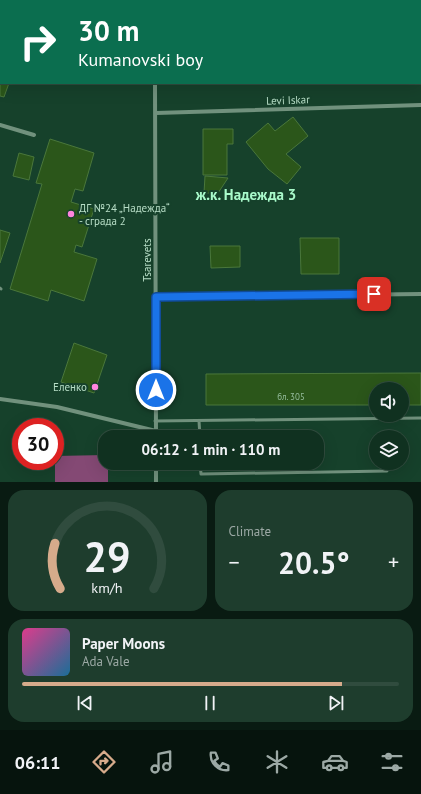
<!DOCTYPE html>
<meta charset="utf-8">
<style>
:root{--surface:#103120;--page:#1e3d2d;--text:#f1f3f6;--muted:#9ca9a5;--line:#304c3e;--accent:#d6ab8b}
body{margin:0;font-family:"PT Sans",sans-serif;background:var(--page);color:var(--text);height:100vh;display:flex;flex-direction:column;font-size:15px;white-space:nowrap}
*{box-sizing:border-box;margin:0}
p{font-size:13px;color:var(--muted)}
.icon{flex:none;width:22px;height:22px;fill:none;stroke:currentColor;stroke-width:2;stroke-linecap:round;stroke-linejoin:round}
.map{position:relative;height:482px;overflow:hidden}
.panel{display:flex;flex-direction:column;gap:8px;padding:8px;background:#091b12;flex:1}
.panel>*{flex:none}
.guide{position:absolute;left:0px;top:0px;width:421px;height:84px;box-shadow:0 4px 16px #0002,0 0 0 1px var(--line);background:#0b6e4f;color:#fff;overflow:hidden}
.tools{position:absolute;left:369px;top:382px;display:grid;gap:8px}
.tools a{display:grid;place-items:center;width:40px;height:40px;border-radius:50%;background:var(--surface);box-shadow:0 4px 16px #0002,0 0 0 1px var(--line);font-size:20px}
.speed{position:absolute;left:12px;top:418px;display:flex;gap:8px;font-size:20px;font-weight:700;text-align:center}
.speed>*{display:grid;place-content:center;width:52px;height:52px;border-radius:50%;background:var(--surface);box-shadow:0 4px 16px #0002,0 0 0 1px var(--line);line-height:1}
.speed .limit{border:6px solid #d22;background:#fff;color:#111}
.pin{position:absolute;display:grid;place-items:center;width:34px;height:34px;color:#fff;margin:-17px;border-radius:8px;box-shadow:0 2px 6px #0006}
.me{position:absolute;width:44px;margin:-22px;rotate:0deg;stroke-linejoin:round;filter:drop-shadow(0 0 3px #0008)}
.turn{display:flex;align-items:center;gap:14px;height:84px;padding:0 12px;font-size:18px}
.turn .icon{width:52px;height:52px;stroke-width:2.5}
.turn b{display:block;font-size:28px;line-height:34px}
.big{font-size:30px;font-weight:600;line-height:1.1}
.panel .tile{flex:1;display:flex;flex-direction:column;justify-content:center;gap:6px;min-width:0;padding:0 14px;border-radius:16px;background:var(--page)}
.panel .dial{align-items:center;gap:0}
.dial svg{height:104px;overflow:visible;fill:none;stroke:var(--line);stroke-width:7;stroke-linecap:round;text-anchor:middle}
.dial text{fill:var(--text);stroke:none}
.song{display:flex;align-items:center;gap:12px}
.cover{width:48px;height:48px;border-radius:6px;background:linear-gradient(135deg,hsl(330 70% 55%),hsl(200 70% 35%))}
.played{height:4px;border-radius:2px;background:linear-gradient(90deg,var(--accent) 85%,var(--line) 85%)}
.keys{display:flex;justify-content:space-around;direction:ltr}
.heat{display:flex;justify-content:space-between;align-items:center;font-size:22px;direction:ltr}
.panel .tiles{flex:1;display:grid;gap:8px;grid-template-columns:1fr 1fr}
.tile:last-child{grid-column:span 2}
.trip{position:absolute;left:98px;top:430px;width:226px;height:40px;border-radius:16px;background:var(--surface);box-shadow:0 4px 16px #0002,0 0 0 1px var(--line);font-weight:600;line-height:40px;text-align:center}
.menu{display:flex;height:64px;justify-content:space-around;align-items:center;background:#06140d;color:var(--muted)}
.menu .icon{width:28px;height:28px}
.menu .on{color:var(--accent)}
.menu b{font-size:18px;color:var(--text)}
.map>svg:first-child{display:block}
.green{fill:#844974}
.building{fill:#2b561a;stroke:#4a773b}
.lines{fill:none;stroke-linecap:round;stroke-linejoin:round}
.lane{stroke:#71917d;stroke-width:3}
.street{stroke:#71917d;stroke-width:4}
.route-casing{stroke:#114b97;stroke-width:10}
.route{stroke:#1a73e8;stroke-width:7}
.poi-dot{fill:#ff85de;stroke:#16412b;stroke-width:1.5}
.labels{text-anchor:middle;stroke-width:4;stroke-linejoin:round;paint-order:stroke}
.number-label{font-size:9px;fill:#94bb9b}
.street-label{font-size:11px;fill:#b7ddc6;stroke:#16412b}
.poi-label{font-size:11px;fill:#b7ddc6;stroke:#16412b;text-anchor:start}
.district-label{font-size:15px;font-weight:bold;fill:#a8f9ca;stroke:#16412b}
</style>
<div class="map">
<svg width="421" height="482" viewBox="0 0 421 482">
<rect width="100%" height="100%" fill="#16412b"/>
<!-- green -->
<path class="green" d="M 105,455 L 105,463 L 108,463 L 108,482 L 55,482 L 55,456 Z"/>
<!-- building -->
<path class="building" d="M 217,0 L 249,0 L 249,1 L 217,1 Z
M 420,14 L 421,14 L 421,46 L 420,46 Z
M 0,59 L 1,83 L 9,83 L 4,97 L 0,96 Z
M 293,117 L 308,136 L 286,154 L 301,167 L 287,184 L 268,169 L 246,142 L 268,123 L 275,131 Z
M 203,129 L 233,129 L 233,144 L 227,144 L 227,175 L 203,175 Z
M 50,139 L 94,153 L 83,191 L 75,189 L 71,202 L 94,209 L 82,247 L 76,245 L 74,252 L 97,259 L 84,301 L 51,290 L 48,301 L 10,289 L 42,184 L 36,183 Z
M 19,153 L 34,157 L 29,180 L 13,176 Z
M 205,176 L 228,178 L 218,193 L 204,193 Z
M 0,230 L 10,233 L 0,263 Z
M 300,238 L 339,238 L 339,274 L 301,274 Z
M 210,246 L 240,246 L 240,267 L 211,268 Z
M 74,343 L 107,355 L 94,393 L 61,382 Z
M 421,373 L 421,405 L 402,405 L 402,389 L 376,389 L 376,405 L 206,405 L 206,374 Z"/>
<g class="lines">
<!-- lane -->
<path class="lane" d="M 0,288 L 1,289
M 155,421 L 421,418
M 199,421 L 200,437
M 200,463 L 201,474 L 387,471"/>
<!-- street -->
<path class="street" d="M 155,0 L 155,1
M 0,31 L 1,31
M 155,83 L 156,437
M 156,113 L 421,105
M 0,125 L 34,135
M 156,297 L 421,294
M 0,399 L 57,407 L 156,431
M 156,482 L 156,463"/>
</g>
<g class="lines">
<defs>
<path id="route" d="M 156,390 L 156,297 L 374,294"/>
</defs>
<!-- route casing -->
<use href="#route" class="route-casing"/>
<!-- route -->
<use href="#route" class="route"/>
</g>
<!-- markers -->
<g class="poi-dot">
<circle cx="71" cy="214" r="4"/>
<circle cx="95" cy="387" r="4"/>
</g>
<g class="labels">
<!-- number labels -->
<g class="number-label">
<text x="291" y="400">бл. 305</text>
</g>
<!-- street labels -->
<g class="street-label">
<text transform="translate(288 100) rotate(-2)" y="4">Levi Iskar</text>
<text transform="translate(147 260) rotate(-90)" y="4">Tsarevets</text>
</g>
<!-- poi labels -->
<g class="poi-label">
<text x="79" y="212">ДГ №24 „Надежда“<tspan x="79" dy="13">- сграда 2</tspan></text>
<text x="87" y="391" text-anchor="end">Еленко</text>
</g>
<!-- district labels -->
<g class="district-label">
<text x="246" y="200">ж.к. Надежда 3</text>
</g>
</g>
</svg>
<div class="tools">
<a><svg class="icon" aria-label="sound" viewBox="0 0 24 24"><path d="M4 9h4l5-4v14l-5-4H4zM17 9q2 3 0 6"/></svg></a>
<a><svg class="icon" aria-label="layers" viewBox="0 0 24 24"><path d="M12 4l9 5-9 5-9-5zM3 14l9 5 9-5"/></svg></a>
</div>
<div class="speed"><div class="limit">30</div></div>
<div class="pin" style="left:374px;top:294px;background:#d93025"><svg class="icon" aria-label="arrive" viewBox="0 0 24 24"><path d="M6 21V4h12l-3 4 3 4H6"/></svg></div>
<svg class="me" style="left:156px;top:390px" viewBox="-20 -20 40 40"><circle r="17" fill="#1a73e8" stroke="#fff" stroke-width="3"/><path d="M0-11L8 9 0 5-8 9z" fill="#fff"/></svg>
<div class="trip">06:12 · 1 min · 110 m</div>
<div class="guide">
<div class="turn"><svg class="icon" aria-label="right" viewBox="0 0 24 24"><path d="M7 20v-9h11M14 6l5 5-5 5"/></svg><div><b>30 m</b>Kumanovski boy</div></div>
</div>
</div>
<section class="panel">
<div class="tiles">
<div class="tile dial"><svg viewBox="0 0 100 80">
<path d="M14 69A42 42 0 1 1 86 69"/>
<path d="M14 69A42 42 0 0 1 10 34" stroke="#d6ab8b"/>
<text x="50" y="56" font-size="32" font-weight="700">29</text>
<text x="50" y="72" font-size="11">km/h</text>
</svg></div>
<div class="tile"><p>Climate</p>
<div class="heat"><a>−</a><b class="big">20.5°</b><a>+</a></div>
</div>
<div class="tile">
<div class="song"><i class="cover"></i><div><b>Paper Moons</b><p>Ada Vale</p></div></div>
<div class="played"></div>
<div class="keys"><svg class="icon" aria-label="previous" viewBox="0 0 24 24"><path d="M18 5L8 12l10 7zM5 5v14"/></svg><svg class="icon" aria-label="pause" viewBox="0 0 24 24"><path d="M8 5v14M16 5v14"/></svg><svg class="icon" aria-label="next" viewBox="0 0 24 24"><path d="M6 5l10 7-10 7zM19 5v14"/></svg></div>
</div>
</div>
</section>
<nav class="menu">
<b>06:11</b>
<svg class="icon on" aria-label="directions" viewBox="0 0 24 24"><path d="M12 3l9 9-9 9-9-9zM9 14v-3h6M13 9l2 2-2 2"/></svg>
<svg class="icon" aria-label="music" viewBox="0 0 24 24"><path d="M9 18V5l10-2v13"/><circle cx="6" cy="18" r="3"/><circle cx="16" cy="16" r="3"/></svg>
<svg class="icon" aria-label="phone" viewBox="0 0 24 24"><path d="M5 4h4l2 5-3 2q2 4 5 5l2-3 5 2v4C11 20 4 13 5 4z"/></svg>
<svg class="icon" aria-label="climate" viewBox="0 0 24 24"><path d="M12 3v18M4 7l16 10M4 17L20 7"/></svg>
<svg class="icon" aria-label="car" viewBox="0 0 24 24"><path d="M5 17H2v-5l4-1 3-4h7l3 4 3 1v5h-3M9 17h6M6 11h13"/><circle cx="7" cy="17" r="2"/><circle cx="17" cy="17" r="2"/></svg>
<svg class="icon" aria-label="filters" viewBox="0 0 24 24"><path d="M4 7h16M4 17h16"/><circle cx="9" cy="7" r="2"/><circle cx="15" cy="17" r="2"/></svg>
</nav>
